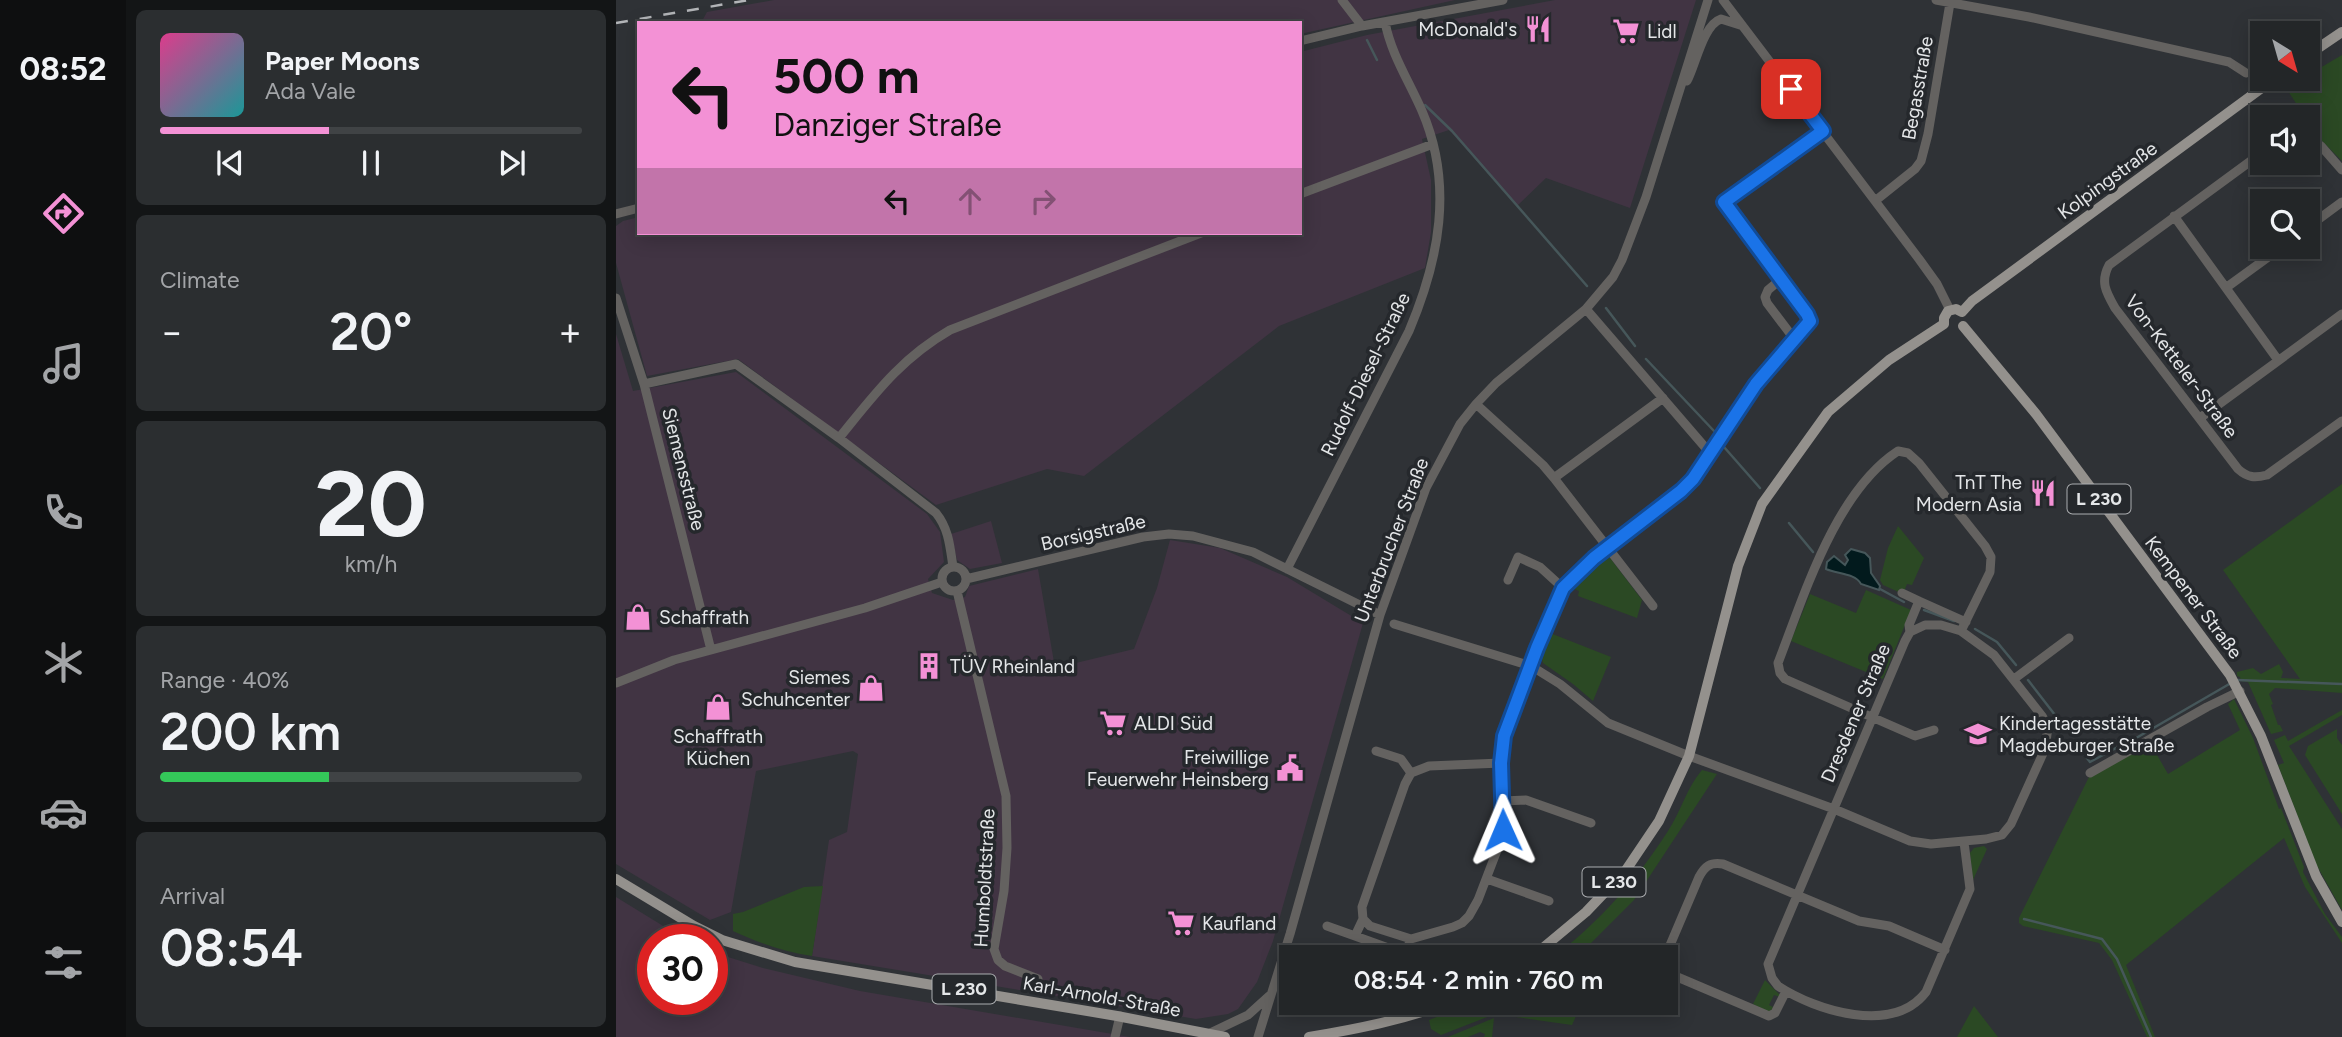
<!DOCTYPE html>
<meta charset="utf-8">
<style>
:root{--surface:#232628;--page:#2b2e30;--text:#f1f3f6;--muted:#a3a5a8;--line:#404345;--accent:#f391d5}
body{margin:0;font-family:Figtree,sans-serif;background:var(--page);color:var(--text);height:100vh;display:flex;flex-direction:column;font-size:26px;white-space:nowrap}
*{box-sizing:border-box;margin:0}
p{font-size:23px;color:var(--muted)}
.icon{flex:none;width:38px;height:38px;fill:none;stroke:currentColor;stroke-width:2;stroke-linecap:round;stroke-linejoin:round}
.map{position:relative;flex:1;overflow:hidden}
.details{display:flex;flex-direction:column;gap:10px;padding:10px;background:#131516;width:490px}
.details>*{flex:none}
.banner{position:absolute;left:21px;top:21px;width:665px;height:214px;border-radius:0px;box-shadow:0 4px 18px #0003,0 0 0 2px var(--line);background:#f391d5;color:#111;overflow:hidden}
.needle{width:46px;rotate:143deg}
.fabs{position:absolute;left:1634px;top:21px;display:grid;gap:14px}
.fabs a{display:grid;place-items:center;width:70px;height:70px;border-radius:0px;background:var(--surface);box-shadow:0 4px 18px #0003,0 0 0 2px var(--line);font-size:35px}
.speed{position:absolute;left:21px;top:924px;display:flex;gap:14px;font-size:35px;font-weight:700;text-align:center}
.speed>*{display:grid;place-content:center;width:91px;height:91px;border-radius:50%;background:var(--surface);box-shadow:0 4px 18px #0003,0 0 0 2px var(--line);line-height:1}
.speed .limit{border:10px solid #d22;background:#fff;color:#111}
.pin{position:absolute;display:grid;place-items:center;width:60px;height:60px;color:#fff;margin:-30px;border-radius:14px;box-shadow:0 4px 10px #0006}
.me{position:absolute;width:77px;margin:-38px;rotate:359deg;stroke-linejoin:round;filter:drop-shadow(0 0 5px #0008)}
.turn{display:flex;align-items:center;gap:24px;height:147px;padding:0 21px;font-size:32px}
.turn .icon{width:91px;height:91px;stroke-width:2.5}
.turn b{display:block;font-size:49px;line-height:60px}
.lanes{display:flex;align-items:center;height:66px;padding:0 21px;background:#0003;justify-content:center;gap:35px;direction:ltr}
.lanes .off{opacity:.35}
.big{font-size:52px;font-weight:600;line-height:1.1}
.details .widget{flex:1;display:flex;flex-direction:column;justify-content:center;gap:10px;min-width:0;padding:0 24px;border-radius:10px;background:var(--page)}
.details .dial{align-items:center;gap:0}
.dial b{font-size:91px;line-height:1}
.song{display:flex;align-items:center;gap:21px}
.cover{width:84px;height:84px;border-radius:10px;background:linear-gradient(135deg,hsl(330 70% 55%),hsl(180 70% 35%))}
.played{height:7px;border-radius:4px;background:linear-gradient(90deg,var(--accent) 40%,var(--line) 40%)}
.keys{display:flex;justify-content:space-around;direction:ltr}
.heat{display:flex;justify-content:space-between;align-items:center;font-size:38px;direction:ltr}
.charge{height:10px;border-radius:5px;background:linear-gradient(90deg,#34c759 40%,var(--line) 0)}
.trip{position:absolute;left:663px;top:945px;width:399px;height:70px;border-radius:0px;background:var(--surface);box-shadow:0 4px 18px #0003,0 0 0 2px var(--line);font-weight:600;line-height:70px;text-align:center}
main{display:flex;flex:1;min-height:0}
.tabs{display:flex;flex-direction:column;width:126px;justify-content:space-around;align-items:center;background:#0e0f10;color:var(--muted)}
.tabs .icon{width:49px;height:49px}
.tabs .on{color:var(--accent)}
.tabs b{font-size:32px;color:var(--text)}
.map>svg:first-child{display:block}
.commercial{fill:#413443}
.green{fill:#2b4924}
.water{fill:#021a1d;stroke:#46575a;stroke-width:2}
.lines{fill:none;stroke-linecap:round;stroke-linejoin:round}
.stream{stroke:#46575a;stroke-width:2.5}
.minor{stroke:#646260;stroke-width:9}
.major{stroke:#94918d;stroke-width:10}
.rail{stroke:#b3b5b8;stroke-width:2.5;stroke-dasharray:12 12;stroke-linecap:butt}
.route-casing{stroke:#114b97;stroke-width:18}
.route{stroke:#1a73e8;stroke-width:12}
.labels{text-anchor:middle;stroke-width:7;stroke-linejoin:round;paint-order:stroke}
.shield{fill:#25282c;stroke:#abadb0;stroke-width:2}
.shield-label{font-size:18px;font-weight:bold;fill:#e4e6e8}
.poi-label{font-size:19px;fill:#e4e6e8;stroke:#25282c;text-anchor:start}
.street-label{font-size:19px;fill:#e4e6e8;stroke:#25282c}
</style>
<main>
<nav class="tabs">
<b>08:52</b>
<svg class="icon on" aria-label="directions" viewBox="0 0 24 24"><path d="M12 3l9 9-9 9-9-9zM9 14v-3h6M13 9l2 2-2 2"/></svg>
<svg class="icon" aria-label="music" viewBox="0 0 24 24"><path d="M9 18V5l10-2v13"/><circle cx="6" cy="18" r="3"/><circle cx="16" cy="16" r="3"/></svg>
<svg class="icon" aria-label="phone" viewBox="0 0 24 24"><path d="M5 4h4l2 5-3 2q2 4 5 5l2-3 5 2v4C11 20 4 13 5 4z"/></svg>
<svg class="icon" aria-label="climate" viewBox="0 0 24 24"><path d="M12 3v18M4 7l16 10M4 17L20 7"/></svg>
<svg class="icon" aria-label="car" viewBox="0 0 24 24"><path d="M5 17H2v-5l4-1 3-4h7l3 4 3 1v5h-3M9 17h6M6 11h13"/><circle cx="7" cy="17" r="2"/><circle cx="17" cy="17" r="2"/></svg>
<svg class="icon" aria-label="filters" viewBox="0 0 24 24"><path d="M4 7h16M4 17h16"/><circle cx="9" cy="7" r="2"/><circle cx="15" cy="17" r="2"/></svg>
</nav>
<section class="details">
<div class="widget">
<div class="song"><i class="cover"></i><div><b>Paper Moons</b><p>Ada Vale</p></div></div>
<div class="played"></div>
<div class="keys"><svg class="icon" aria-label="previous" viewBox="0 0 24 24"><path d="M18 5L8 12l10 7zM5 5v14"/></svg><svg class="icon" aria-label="pause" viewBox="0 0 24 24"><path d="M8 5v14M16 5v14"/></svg><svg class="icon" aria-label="next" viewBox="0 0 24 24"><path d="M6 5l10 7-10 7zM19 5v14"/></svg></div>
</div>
<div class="widget"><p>Climate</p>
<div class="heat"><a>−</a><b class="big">20°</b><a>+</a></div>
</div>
<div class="widget dial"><b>20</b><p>km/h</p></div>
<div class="widget"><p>Range · 40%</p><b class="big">200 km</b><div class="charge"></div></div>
<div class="widget"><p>Arrival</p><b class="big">08:54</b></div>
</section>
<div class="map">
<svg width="1726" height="1037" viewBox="0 0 1726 1037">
<rect width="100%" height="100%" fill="#2f3236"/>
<!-- commercial -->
<path class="commercial" d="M 158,0 L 839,0 L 684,34 L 684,23 L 85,23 L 91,12 Z
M 939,0 L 1080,0 L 1014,208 L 930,178 L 901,206 L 833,130 L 806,139 L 815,180 L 815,232 L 809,268 L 663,326 L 468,476 L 431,469 L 320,505 L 122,359 L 31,376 L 0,263 L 0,226 L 7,221 L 23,217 L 23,233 L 684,233 L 684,52 L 751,35 Z
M 0,334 L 17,391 L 120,372 L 311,514 L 324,532 L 328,562 L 312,579 L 316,593 L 337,600 L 349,597 L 353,586 L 422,569 L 439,668 L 518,649 L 541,588 L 554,540 L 604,548 L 671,577 L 747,623 L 657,941 L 641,982 L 622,1009 L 612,1014 L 580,1019 L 196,956 L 213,840 L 231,832 L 242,754 L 237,751 L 140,771 L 115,912 L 94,920 L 0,864 Z
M 375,521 L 386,563 L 354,569 L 341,560 L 335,534 Z
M 0,897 L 70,940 L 37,940 L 37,999 L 96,999 L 96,952 L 147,968 L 244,991 L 514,1037 L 0,1037 Z"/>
<!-- green -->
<path class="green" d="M 1726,55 L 1726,161 L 1692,127 L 1692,117 L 1689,117 L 1672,91 L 1687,79 L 1692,79 L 1692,75 Z
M 1726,484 L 1726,693 L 1659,688 L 1653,694 L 1657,704 L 1655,705 L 1662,725 L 1664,725 L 1667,731 L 1655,734 L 1632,682 L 1625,681 L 1624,677 L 1621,676 L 1621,672 L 1637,668 L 1645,674 L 1663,664 L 1667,672 L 1665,678 L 1684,679 L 1607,570 Z
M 1282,526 L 1308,558 L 1296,585 L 1291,584 L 1287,594 L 1267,585 L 1264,580 L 1272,548 Z
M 988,557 L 994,558 L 1026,600 L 1021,618 L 962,596 L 963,591 L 956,588 L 972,570 Z
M 1250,590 L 1295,610 L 1267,679 L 1175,641 L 1194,594 L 1240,613 Z
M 934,633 L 995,657 L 977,701 L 957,684 L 927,663 L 925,656 Z
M 1618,699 L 1637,738 L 1663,809 L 1665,808 L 1688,867 L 1687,872 L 1709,914 L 1726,937 L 1726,943 L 1689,887 L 1668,838 L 1510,965 L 1539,1037 L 1531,1037 L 1496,960 L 1483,943 L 1407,926 L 1403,923 L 1403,918 L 1473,777 L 1533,741 L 1552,774 L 1624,730 L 1612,704 Z
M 1726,710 L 1726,715 L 1673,746 L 1726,829 L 1726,910 L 1700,864 L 1662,765 L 1668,763 L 1658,740 L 1669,735 L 1672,741 Z
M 1721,729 L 1721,738 L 1726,745 L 1726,814 L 1689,755 L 1692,746 Z
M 1086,770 L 1101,774 L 1018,900 L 966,952 L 974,957 L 937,957 C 982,924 1022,878 1052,831 C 1065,811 1071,787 1086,770 Z
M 1368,846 L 1371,849 L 1357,880 L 1354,853 L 1358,848 Z
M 207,886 L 196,956 C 168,952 143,943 117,931 L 117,914 L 127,912 L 188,887 Z
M 1149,980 L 1164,995 L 1164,997 L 1158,995 L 1153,1005 L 1159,1008 L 1152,1012 L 1137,1004 Z
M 857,1003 L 966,1003 L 956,1025 L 879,1014 L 825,1035 L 815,1029 L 813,1020 Z
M 1358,1006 L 1382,1037 L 1341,1037 Z
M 878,1018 L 876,1037 L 868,1037 L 869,1034 L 864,1032 L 852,1037 L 832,1037 Z"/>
<!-- water -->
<path class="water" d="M 1235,549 L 1249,553 L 1254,558 L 1255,573 L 1264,586 L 1263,590 L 1245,584 C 1239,573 1221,574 1210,569 L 1211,562 L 1218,556 L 1229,565 L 1232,560 L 1229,555 Z"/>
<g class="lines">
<!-- stream -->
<path class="stream" d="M 751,40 L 761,60
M 809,105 L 836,131 L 971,286
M 990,308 L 1019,346
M 1030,359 L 1098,431
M 1108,447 L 1144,488
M 1173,523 L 1197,552
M 1264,589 L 1288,602
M 1308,610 L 1338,621
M 1359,629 L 1381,642 L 1400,665
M 1412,680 L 1446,724
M 1621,680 L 1726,684
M 1515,741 L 1615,683
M 1461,745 L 1474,762 L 1502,747
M 1408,919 L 1486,939 L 1501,959 L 1535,1037"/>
<!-- minor -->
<path class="minor" d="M 726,0 L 746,26
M 1107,0 L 1303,259 L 1321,284 L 1334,310
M 1320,0 L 1413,17 L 1613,62 L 1630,73
M 684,41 L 746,26 L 887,0
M 1071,81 C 1080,64 1087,25 1105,19 L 1124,25
M 1692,136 L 1705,146 L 1726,170
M 1647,152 L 1493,265 C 1484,282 1490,292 1499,308 L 1622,469 C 1632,478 1639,478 1651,475 L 1726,421
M 684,194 L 817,144
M 1259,201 L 1299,169 L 1305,161 L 1312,134 L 1334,3
M 0,214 L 23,208
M 1558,216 L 1662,360
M 1692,227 L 1726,202
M 1164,280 L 1152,290 L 1149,297 L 1151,303 L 1179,340
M 1611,287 L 1666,247
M 0,298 L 28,384 L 95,650
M 970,309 L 1094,453
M 28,384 L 120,364 L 223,438 L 320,513 C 333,529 334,547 337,567
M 860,404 L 927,465 L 938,478
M 1584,418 L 1726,314
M 223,438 C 258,395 284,359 334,330 L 585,233
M326 579a12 12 0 1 1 24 0a12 12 0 1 1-24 0Z
M 671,569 L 793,331 C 823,260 838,185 806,111 C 793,81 775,54 769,22
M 350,579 L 527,537 L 553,534 L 577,536 L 637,552 L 764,615
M 892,580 L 902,557 L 924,567 L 947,588
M 341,591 L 390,796 L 391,848 L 388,891 L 378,949 L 382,960 L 389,966 L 422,979
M 1286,593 L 1303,601
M 1037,606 L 938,478 L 1047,398
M 778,624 L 915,666 L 944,684 L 992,723 L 1073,756 L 1218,809 L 1294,841 L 1315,844 L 1370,839 L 1386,835 L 1395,824 L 1429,749 L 1432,727 L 1426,716 L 1378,655 L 1345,631 L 1325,625 L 1309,625 L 1294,632 L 1289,641 L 1152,964 L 1156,978 L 1162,986 C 1200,1011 1277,1035 1310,992 L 1354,889 L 1348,842
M 1294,632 L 1293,625 L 1303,601 L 1350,622
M 1398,679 L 1453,638
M 0,683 L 58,660 L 249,608 L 326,582
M 1318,730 L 1299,736 L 1169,679 L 1164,673 L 1162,663 C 1188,596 1219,492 1282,451 L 1292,453 L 1303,463 L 1369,546 L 1375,557 L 1374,572 L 1345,631
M 760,751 L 785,759 L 795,773
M 885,763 L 813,766 L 795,773 L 789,784 L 746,907 L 747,919 L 754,926 L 795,939 L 837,927 L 846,923 L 853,916 L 862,900 L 885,840 L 885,763 L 888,736 L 921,648 L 947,588 L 978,558 L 1065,491 L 1077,479 L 1140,384 L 1194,321 L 1191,314 L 1108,202 L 1207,131
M 1474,773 L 1591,707 L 1624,691
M 887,801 L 910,800 L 975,823
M 871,879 L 933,901
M 747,919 L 739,936 L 789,954 L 795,939
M 711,926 L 739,936
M 1049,957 L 1083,877 C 1089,866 1094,862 1107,864 L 1243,921 L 1273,926 L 1329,950
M 1050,965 L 1059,976 L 1153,1016 L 1159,1013 L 1170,991
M 592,1034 L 632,1015 L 653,996
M 499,1037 L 504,1016
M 642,1037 L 674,934 L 764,615 L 810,488 L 844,424 L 860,404 L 880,383 L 970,309 L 997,277 L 1006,260 L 1030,197 L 1092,0"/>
<!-- major -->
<path class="major" d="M 1692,55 L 1726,32
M 1346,312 L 1356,301 L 1658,79
M 1328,324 L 1328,318 L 1332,311 L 1340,309 L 1346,312
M 1347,326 L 1420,414 L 1614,675 L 1645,736 L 1700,876 L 1726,922
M 0,879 L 78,926 L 106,940 L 179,962 L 501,1016 L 609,1037
M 916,957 L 970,912 L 1010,870 L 1043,821 L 1073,756 L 1122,566 L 1146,504 L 1212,412 L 1273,360 L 1328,324
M 693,1037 C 741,1029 787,1020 832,1003"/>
<!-- rail -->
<path class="rail" d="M 0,23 L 133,0"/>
</g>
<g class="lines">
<defs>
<path id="route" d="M 887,830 L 885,763 L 888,736 L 921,648 L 947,588 L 978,558 L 1065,491 L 1077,479 L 1140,384 L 1194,321 L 1191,314 L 1108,202 L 1207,131 L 1175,89"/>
</defs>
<!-- route casing -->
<use href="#route" class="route-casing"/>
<!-- route -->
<use href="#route" class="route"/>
</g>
<!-- icons -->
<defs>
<symbol id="restaurant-bare" viewBox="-9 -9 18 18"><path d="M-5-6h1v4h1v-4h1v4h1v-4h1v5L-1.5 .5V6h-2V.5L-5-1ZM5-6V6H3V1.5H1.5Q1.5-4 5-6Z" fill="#f391d5" stroke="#25282c" stroke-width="2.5" paint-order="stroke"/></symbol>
<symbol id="supermarket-bare" viewBox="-9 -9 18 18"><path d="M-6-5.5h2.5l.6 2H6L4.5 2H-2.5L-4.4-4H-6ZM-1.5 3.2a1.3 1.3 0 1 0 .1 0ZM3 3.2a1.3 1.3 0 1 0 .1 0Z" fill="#f391d5" stroke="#25282c" stroke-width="2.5" paint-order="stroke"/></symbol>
<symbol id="shop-bare" viewBox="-9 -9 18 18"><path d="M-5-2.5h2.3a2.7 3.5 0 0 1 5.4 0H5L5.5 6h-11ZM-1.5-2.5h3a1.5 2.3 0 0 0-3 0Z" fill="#f391d5" stroke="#25282c" stroke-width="2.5" paint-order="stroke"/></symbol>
<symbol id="building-bare" viewBox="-9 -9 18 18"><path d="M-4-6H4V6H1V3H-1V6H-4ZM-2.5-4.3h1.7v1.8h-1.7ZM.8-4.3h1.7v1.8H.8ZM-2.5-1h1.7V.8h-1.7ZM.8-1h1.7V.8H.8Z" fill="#f391d5" stroke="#25282c" stroke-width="2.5" paint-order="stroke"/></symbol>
<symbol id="school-bare" viewBox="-9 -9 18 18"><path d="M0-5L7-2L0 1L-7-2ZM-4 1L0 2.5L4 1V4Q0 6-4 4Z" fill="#f391d5" stroke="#25282c" stroke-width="2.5" paint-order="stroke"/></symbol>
<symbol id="civic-bare" viewBox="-9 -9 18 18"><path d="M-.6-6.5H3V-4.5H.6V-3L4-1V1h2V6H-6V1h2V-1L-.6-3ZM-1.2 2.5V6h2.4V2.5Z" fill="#f391d5" stroke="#25282c" stroke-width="2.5" paint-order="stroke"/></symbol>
</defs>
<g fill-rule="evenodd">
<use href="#restaurant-bare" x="903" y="10" width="38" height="38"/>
<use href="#supermarket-bare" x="991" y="12" width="38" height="38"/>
<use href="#restaurant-bare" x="1408" y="474" width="38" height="38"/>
<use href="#shop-bare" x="3" y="598" width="38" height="38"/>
<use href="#building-bare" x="294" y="647" width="38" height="38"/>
<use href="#shop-bare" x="236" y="669" width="38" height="38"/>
<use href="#shop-bare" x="83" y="688" width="38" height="38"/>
<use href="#supermarket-bare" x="478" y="704" width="38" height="38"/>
<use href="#school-bare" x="1343" y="715" width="38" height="38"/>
<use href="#civic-bare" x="655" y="749" width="38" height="38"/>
<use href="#supermarket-bare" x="546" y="904" width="38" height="38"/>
</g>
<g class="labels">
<!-- shield labels -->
<g class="shield">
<rect x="1451.5" y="484.5" width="63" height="29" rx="5"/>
<rect x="966.5" y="867.5" width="63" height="29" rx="5"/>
<rect x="316.5" y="974.5" width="63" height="29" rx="5"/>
</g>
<g class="shield-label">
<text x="1483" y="505">L 230</text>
<text x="998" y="888">L 230</text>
<text x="348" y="995">L 230</text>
</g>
<!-- poi labels -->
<g class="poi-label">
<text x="901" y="36" text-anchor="end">McDonald's</text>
<text x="1031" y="38">Lidl</text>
<text x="1406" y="489" text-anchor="end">TnT The<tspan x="1406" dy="22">Modern Asia</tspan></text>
<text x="43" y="624">Schaffrath</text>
<text x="334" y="673">TÜV Rheinland</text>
<text x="234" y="684" text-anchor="end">Siemes<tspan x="234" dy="22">Schuhcenter</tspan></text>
<text x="518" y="730">ALDI Süd</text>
<text x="1383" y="730">Kindertagesstätte<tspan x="1383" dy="22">Magdeburger Straße</tspan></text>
<text x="102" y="743" text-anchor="middle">Schaffrath<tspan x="102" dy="22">Küchen</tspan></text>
<text x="653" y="764" text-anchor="end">Freiwillige<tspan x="653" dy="22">Feuerwehr Heinsberg</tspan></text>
<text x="586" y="930">Kaufland</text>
</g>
<!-- street labels -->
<g class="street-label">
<text transform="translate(1301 88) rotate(-80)" y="7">Begasstraße</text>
<text transform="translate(1491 180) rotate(-36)" y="7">Kolpingstraße</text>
<text transform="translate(1566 366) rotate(53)" y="7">Von-Ketteler-Straße</text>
<text transform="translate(749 374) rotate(-64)" y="7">Rudolf-Diesel-Straße</text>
<text transform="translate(68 469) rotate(76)" y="7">Siemensstraße</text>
<text transform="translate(477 532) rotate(-13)" y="7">Borsigstraße</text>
<text transform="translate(775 540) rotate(-69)" y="7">Unterbrucher Straße</text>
<text transform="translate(1578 597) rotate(53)" y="7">Kempener Straße</text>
<text transform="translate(1239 713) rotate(-67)" y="7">Dresdener Straße</text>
<text transform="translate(368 878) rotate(-87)" y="7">Humboldtstraße</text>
<text transform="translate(486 996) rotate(10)" y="7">Karl-Arnold-Straße</text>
</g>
</g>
</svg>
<div class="fabs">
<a><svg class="needle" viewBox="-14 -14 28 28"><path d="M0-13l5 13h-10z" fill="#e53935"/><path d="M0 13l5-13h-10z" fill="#a3a5a8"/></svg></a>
<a><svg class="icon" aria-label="sound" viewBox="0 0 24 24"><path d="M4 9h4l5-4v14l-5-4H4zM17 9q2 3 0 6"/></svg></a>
<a><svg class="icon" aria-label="search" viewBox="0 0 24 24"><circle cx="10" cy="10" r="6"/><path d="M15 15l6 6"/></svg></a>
</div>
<div class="speed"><div class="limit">30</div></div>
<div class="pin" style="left:1175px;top:89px;background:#d93025"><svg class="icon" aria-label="arrive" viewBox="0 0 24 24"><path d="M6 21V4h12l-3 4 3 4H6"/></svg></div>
<svg class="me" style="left:887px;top:830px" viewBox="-20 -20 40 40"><path d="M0-17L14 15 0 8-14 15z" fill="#1a73e8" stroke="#fff" stroke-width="4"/></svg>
<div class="trip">08:54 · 2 min · 760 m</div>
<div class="banner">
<div class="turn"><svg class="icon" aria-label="left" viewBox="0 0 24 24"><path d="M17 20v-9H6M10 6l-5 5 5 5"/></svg><div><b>500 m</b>Danziger Straße</div></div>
<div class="lanes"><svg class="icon" aria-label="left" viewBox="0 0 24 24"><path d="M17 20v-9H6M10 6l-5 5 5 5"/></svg><svg class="icon off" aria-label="ahead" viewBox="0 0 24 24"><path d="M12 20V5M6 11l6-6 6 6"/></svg><svg class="icon off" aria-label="right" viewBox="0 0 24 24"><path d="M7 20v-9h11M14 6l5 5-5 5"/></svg></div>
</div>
</div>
</main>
